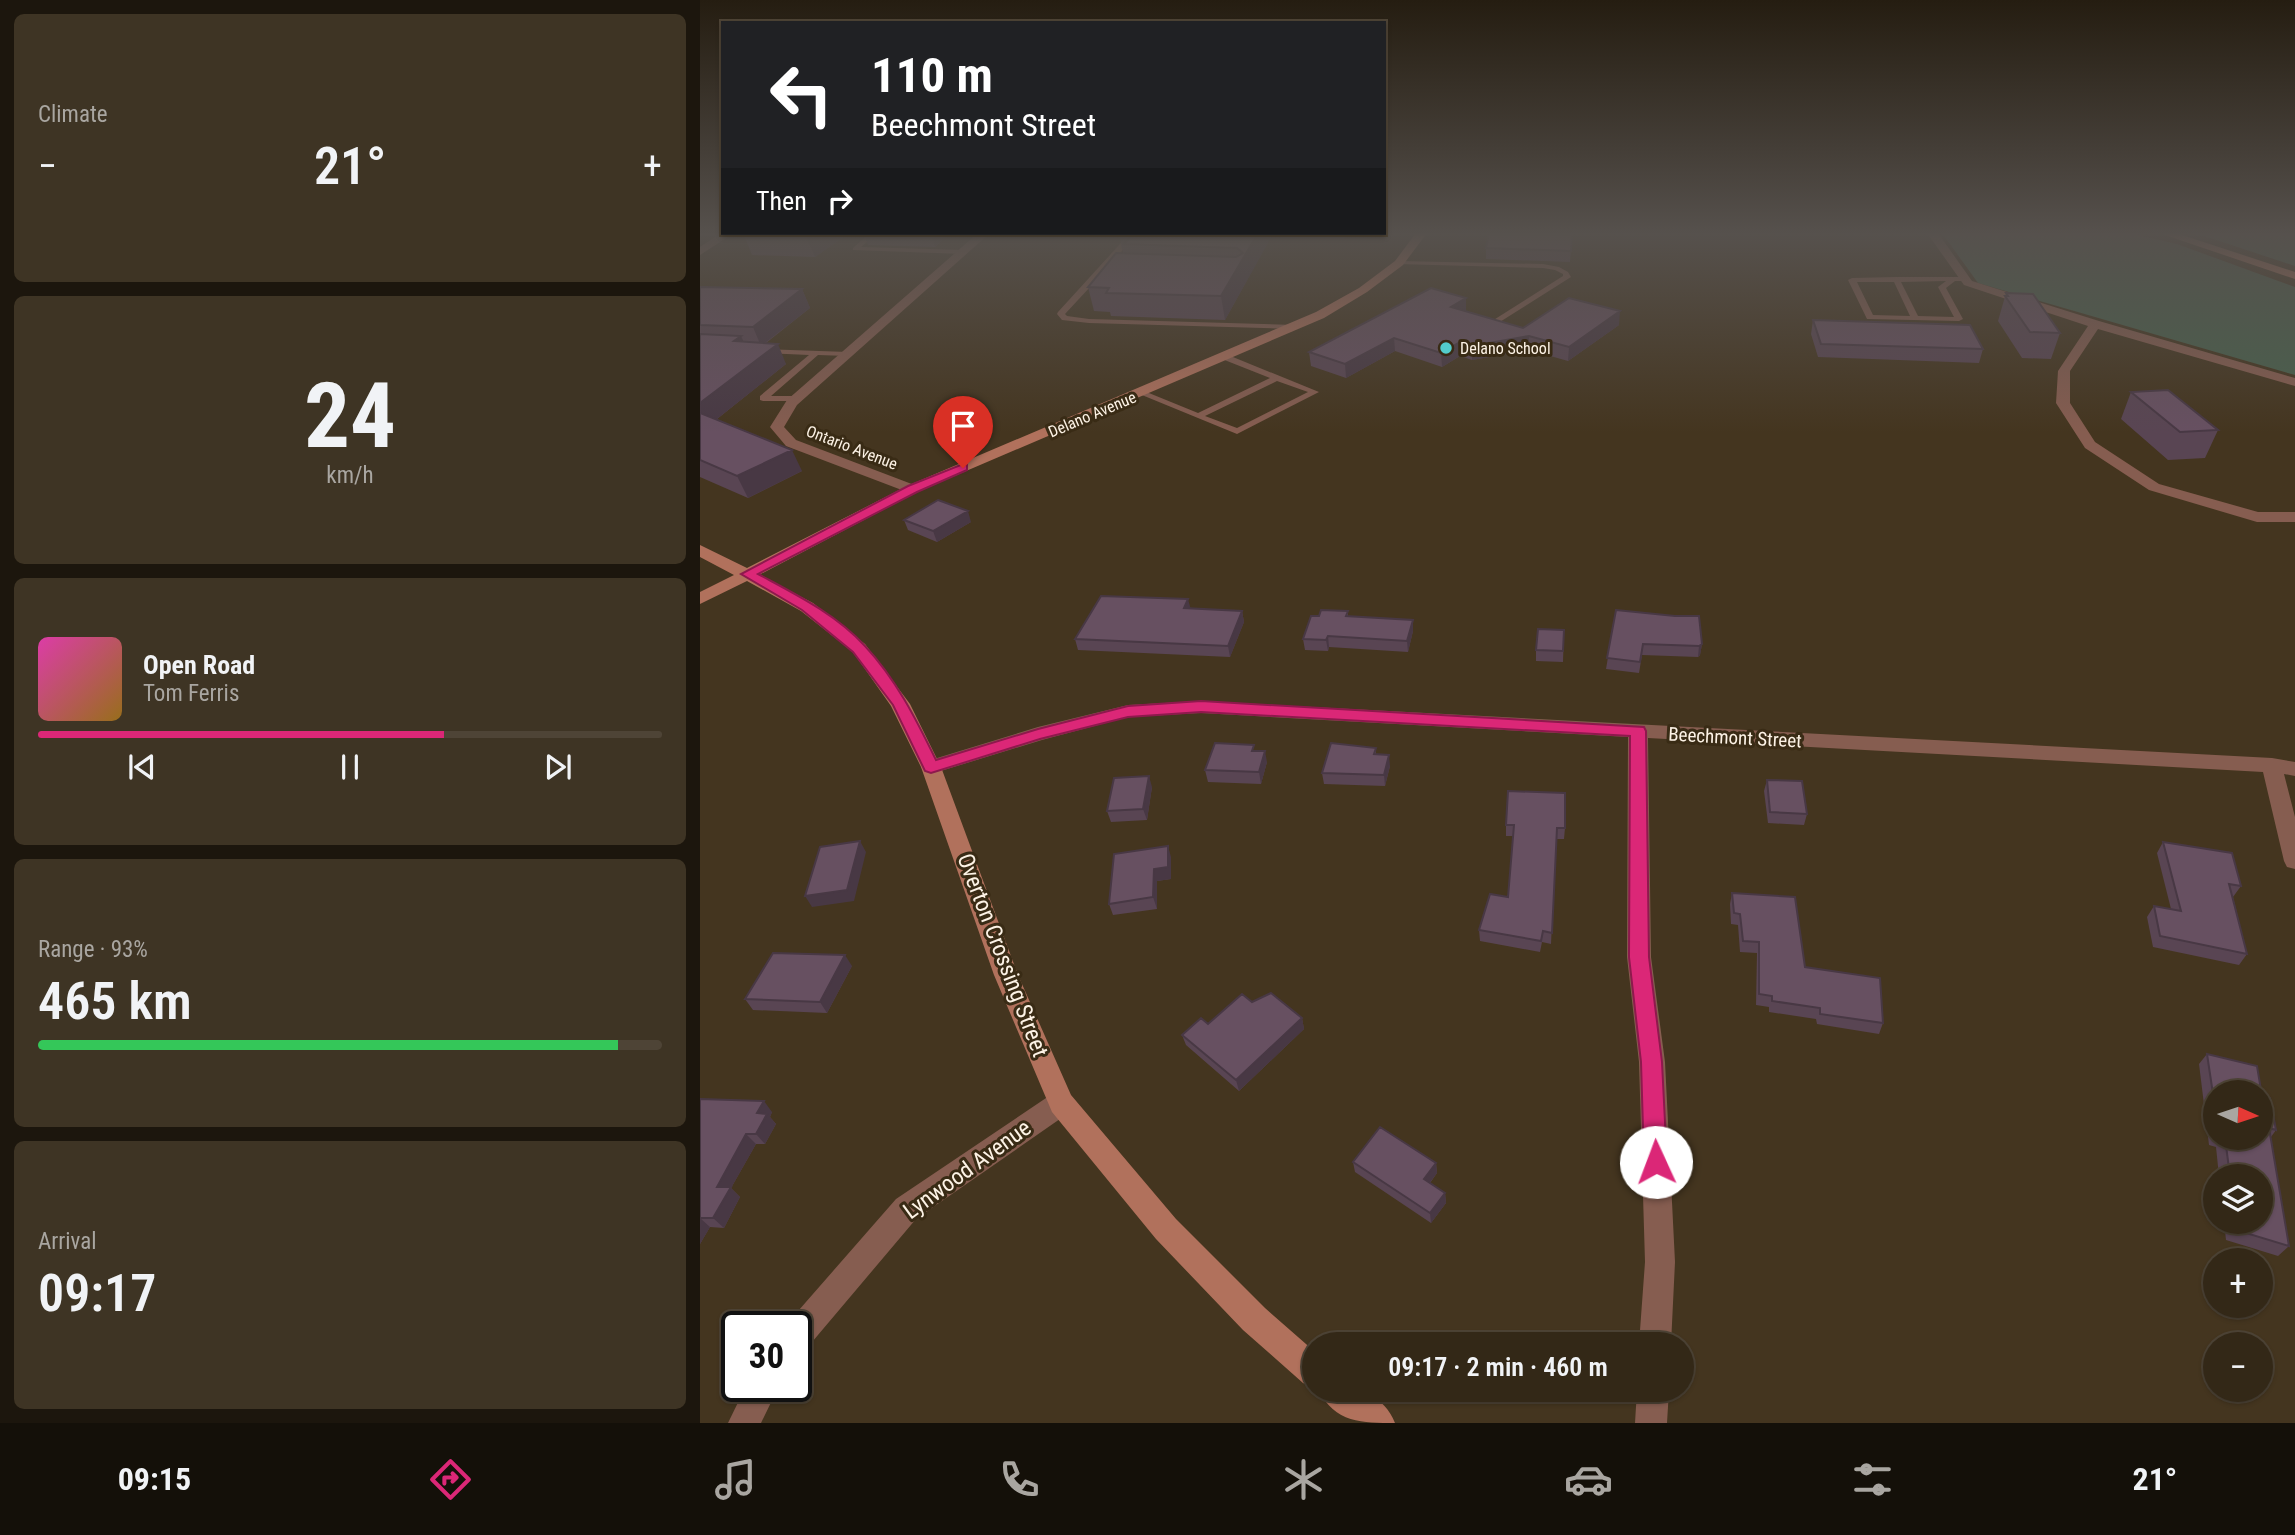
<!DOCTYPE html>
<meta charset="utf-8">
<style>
:root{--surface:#332817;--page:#3e3424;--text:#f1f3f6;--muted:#a9a6a1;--line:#4e4436;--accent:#db2777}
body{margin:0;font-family:"Roboto Condensed",sans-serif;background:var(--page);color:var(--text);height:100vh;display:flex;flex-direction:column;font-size:26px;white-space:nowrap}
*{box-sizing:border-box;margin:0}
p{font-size:23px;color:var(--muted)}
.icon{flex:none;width:38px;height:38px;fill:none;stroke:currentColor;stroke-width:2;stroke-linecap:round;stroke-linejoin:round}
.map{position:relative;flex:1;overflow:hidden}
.side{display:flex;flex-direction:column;gap:14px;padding:14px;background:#1c160d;width:700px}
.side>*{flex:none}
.banner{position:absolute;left:21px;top:21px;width:665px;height:214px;border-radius:0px;box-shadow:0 2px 5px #0004,0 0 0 2px var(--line);background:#202124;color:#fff;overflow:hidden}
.needle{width:46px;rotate:93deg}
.tools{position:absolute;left:1503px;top:1080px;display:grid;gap:14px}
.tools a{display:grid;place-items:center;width:70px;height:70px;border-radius:50%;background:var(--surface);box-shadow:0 2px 5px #0004,0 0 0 2px var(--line);font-size:35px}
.speed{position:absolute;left:21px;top:1311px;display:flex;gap:14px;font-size:35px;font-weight:700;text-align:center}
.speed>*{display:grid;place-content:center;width:91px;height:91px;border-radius:50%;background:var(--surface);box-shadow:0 2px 5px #0004,0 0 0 2px var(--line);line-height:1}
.speed .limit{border:4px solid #111;border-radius:10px;background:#fff;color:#111}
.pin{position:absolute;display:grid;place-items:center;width:60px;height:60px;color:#fff;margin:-72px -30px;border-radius:50% 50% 50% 0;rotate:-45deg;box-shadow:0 0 7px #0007}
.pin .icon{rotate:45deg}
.me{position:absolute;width:77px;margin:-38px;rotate:358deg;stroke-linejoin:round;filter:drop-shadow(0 0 5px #0008)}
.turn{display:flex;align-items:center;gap:24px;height:147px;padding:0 35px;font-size:32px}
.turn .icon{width:91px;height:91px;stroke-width:2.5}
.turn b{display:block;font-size:49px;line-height:60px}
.then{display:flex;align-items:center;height:66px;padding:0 35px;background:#0003;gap:14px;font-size:26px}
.big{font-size:52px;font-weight:600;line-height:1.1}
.side .card{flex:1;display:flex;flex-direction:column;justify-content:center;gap:10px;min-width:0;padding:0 24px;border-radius:10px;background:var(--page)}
.side .dial{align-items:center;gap:0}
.dial b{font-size:91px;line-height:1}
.song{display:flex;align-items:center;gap:21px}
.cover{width:84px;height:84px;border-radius:10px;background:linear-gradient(135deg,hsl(320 70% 55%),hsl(40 70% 35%))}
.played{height:7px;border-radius:4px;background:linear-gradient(90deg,var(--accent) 65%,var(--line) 65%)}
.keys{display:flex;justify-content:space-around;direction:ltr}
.heat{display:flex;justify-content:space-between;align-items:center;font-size:38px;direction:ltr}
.charge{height:10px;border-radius:5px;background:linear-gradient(90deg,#34c759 93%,var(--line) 0)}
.trip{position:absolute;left:602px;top:1332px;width:392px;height:70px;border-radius:35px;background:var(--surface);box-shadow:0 2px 5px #0004,0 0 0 2px var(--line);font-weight:600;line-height:70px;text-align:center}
.tabs{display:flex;height:112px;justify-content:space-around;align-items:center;background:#141009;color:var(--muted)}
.tabs .icon{width:49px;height:49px}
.tabs .active{color:var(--accent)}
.tabs b{font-size:32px;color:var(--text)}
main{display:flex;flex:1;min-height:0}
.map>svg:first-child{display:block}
.green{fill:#48614d}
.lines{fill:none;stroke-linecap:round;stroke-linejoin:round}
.service{fill:#865d50;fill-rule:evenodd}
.minor{fill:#865d50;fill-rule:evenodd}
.secondary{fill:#b1715c;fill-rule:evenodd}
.wall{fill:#594553;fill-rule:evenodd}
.shaded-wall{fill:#483844}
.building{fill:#675061;stroke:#483844;stroke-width:2}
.route{fill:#db2777;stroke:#8e194d;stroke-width:2}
.poi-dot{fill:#53cdcb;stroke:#392b15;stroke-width:2.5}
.labels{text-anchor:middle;stroke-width:6;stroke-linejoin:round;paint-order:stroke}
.far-poi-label{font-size:16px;fill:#fdf3e6;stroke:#392b15;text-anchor:start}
.far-street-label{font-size:16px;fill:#fdf3e6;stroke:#392b15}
.street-label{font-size:19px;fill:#fdf3e6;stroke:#392b15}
.near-street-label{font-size:23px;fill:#fdf3e6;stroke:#392b15}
</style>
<main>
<section class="side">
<div class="card"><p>Climate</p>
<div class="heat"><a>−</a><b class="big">21°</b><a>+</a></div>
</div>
<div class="card dial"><b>24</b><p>km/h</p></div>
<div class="card">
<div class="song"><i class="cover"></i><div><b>Open Road</b><p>Tom Ferris</p></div></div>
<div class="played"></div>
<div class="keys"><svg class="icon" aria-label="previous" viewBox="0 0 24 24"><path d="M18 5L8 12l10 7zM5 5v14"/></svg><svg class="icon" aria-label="pause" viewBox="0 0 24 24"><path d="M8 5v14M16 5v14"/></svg><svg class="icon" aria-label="next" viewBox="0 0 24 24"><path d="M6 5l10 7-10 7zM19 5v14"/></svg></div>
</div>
<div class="card"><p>Range · 93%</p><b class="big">465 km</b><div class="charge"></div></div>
<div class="card"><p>Arrival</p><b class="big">09:17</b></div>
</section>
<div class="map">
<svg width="1595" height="1423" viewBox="0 0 1595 1423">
<rect width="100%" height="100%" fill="#44351f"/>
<!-- green -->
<path class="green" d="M 1242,233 L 1429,233 L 1477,244 L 1595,287 L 1595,375 L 1278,283 Z
M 1495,233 L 1595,233 L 1595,266 Z"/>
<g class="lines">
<!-- service -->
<path class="service" d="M 0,233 L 32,233 L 32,234 L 29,236 L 0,235 Z
M 170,233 L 178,233 L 161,247 L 264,250 L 267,252 L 264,254 L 153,250 L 153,248 Z
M 430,233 L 437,233 L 407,269 L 419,270 L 419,272 L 403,273 L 365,314 L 367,316 L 389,319 L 595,325 L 599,327 L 595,329 L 389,323 L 362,320 L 357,314 L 358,312 Z
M 699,261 L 843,264 L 859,267 L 868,272 L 871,277 L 795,325 L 792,325 L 792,321 L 863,276 L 863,274 L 855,270 L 843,268 L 697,264 L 696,263 Z
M 1196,277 L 1266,277 L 1266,281 L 1255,281 L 1246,288 L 1263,319 L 1259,321 L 1167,319 L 1148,280 L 1152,278 ZM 1246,281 L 1238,287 L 1254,317 L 1218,316 L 1201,282 ZM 1157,282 L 1194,282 L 1210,316 L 1173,315 Z
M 61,349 L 148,352 L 152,354 L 148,356 L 118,355 L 71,396 L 97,396 L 101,399 L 100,401 L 63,401 L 60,400 L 60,396 L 109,355 L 64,353 L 60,351 Z
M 522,355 L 528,355 L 619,392 L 537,434 L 437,393 L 444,391 L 498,413 L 570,378 L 522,359 ZM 577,381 L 608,392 L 537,428 L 505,416 Z"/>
<!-- minor -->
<path class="minor" d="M 21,233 L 34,233 L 0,255 L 0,247 Z
M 278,233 L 290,233 L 97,405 L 84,427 L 96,440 L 217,486 L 220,489 L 217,492 L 207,492 L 86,446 L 70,427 L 87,400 Z
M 1227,233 L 1238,233 L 1272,281 L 1399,321 L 1595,378 L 1595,386 L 1398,329 L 1370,371 L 1370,403 L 1395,442 L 1459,484 L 1558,512 L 1595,512 L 1595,522 L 1557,522 L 1449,490 L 1385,448 L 1356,403 L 1358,371 L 1388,326 L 1264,285 Z
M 501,701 L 1572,758 L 1595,762 L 1595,776 L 1584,774 L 1595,817 L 1595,869 L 1587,867 L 1584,861 L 1563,772 L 948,738 L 951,957 L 965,1062 L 975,1262 L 971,1344 L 939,1344 L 945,1262 L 939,1062 L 927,957 L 928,737 L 501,713 L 428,717 L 342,740 L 231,774 L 224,772 L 221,767 L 224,762 L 338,727 L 428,705 Z
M 361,1091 L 370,1094 L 374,1103 L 370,1112 L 216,1219 L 107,1348 L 96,1352 L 96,1326 L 85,1326 L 196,1199 L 352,1094 Z
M 46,1386 L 79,1386 L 61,1423 L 28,1423 Z
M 937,1390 L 969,1390 L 967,1423 L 935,1423 Z"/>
<!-- secondary -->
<path class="secondary" d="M 716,233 L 727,233 L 703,265 L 667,292 L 624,318 L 217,492 L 59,575 L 113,603 L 165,644 L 210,704 L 241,767 L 318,975 L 371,1095 L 476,1219 L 565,1308 L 614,1351 L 614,1388 L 603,1383 L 543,1330 L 456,1239 L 352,1112 L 294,975 L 221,767 L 191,706 L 153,652 L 101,611 L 47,581 L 0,604 L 0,592 L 34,575 L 0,557 L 0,545 L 47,568 L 207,486 L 616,312 L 659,288 L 695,261 Z
M 1459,233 L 1476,233 L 1595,272 L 1595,279 Z
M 619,1390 C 650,1387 682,1390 695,1423 C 663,1423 634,1423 619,1390 Z"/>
</g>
<!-- wall -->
<path class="wall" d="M 43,233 L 149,233 L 115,257 L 52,255 Z
M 164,233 L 250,233 L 235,247 L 168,245 Z
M 420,233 L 573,233 L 525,320 L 411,316 L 410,312 L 394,311 L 388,287 L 423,254 L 419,234 Z
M 581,233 L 647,233 L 644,239 L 581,238 Z
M 872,233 L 870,262 L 786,259 L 786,248 Z
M 0,287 L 102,289 L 110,308 L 66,343 L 86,364 L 17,419 L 102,471 L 48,498 L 0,477 Z
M 1306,293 L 1360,333 L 1351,359 L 1322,358 L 1298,321 Z
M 766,298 L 766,311 L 823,328 L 919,325 L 868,361 L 829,350 L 772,360 L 760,356 L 742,367 L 695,351 L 646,378 L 611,366 L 609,352 Z
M 1113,320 L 1283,349 L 1279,363 L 1118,357 L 1111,334 Z
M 1431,392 L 1518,430 L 1505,458 L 1468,460 L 1421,419 Z
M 204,520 L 271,522 L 237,542 L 208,530 Z
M 916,610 L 1002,644 L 1000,655 L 998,657 L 942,655 L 939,673 L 906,669 Z
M 542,611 L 544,622 L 530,657 L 378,650 L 375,639 Z
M 648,611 L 648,616 L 713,631 L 708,652 L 629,647 L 628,651 L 605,650 L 603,639 L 619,616 Z
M 864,630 L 863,662 L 836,661 L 836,650 Z
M 676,748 L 676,754 L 690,766 L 685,786 L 624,784 L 622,773 Z
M 555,751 L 567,762 L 561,784 L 508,782 L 505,770 Z
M 1067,780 L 1107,814 L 1104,825 L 1068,823 L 1064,791 Z
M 452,787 L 447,820 L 411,822 L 407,811 Z
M 806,825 L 865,828 L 864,839 L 856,839 L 851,944 L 842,942 L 840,952 L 780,941 L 779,930 L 808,897 L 813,836 L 806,836 Z
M 1463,842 L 1541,886 L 1533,897 L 1547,954 L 1539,965 L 1453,947 L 1447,917 L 1454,906 L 1471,909 L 1457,853 Z
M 471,857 L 471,879 L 457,881 L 457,909 L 413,915 L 409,904 Z
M 1032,893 L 1105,967 L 1183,1023 L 1179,1034 L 1117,1024 L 1116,1019 L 1069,1012 L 1069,1007 L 1056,1005 L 1057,953 L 1040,952 L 1038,925 L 1031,924 L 1030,904 Z
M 152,966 L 127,1013 L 53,1010 L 45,999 Z
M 552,1002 L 602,1018 L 604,1029 L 539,1091 L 486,1045 L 482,1035 L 508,1024 Z
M 1507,1054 L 1562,1096 L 1576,1130 L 1571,1137 L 1589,1246 L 1578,1256 L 1526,1240 L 1524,1222 L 1561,1222 L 1561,1176 L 1519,1176 L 1516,1147 L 1509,1145 L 1499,1064 ZM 1516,1092 L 1561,1138 L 1516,1138 Z
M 0,1099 L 72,1112 L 70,1117 L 76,1124 L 65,1144 L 56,1144 L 31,1188 L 40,1197 L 24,1228 L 10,1227 L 0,1244 Z
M 653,1162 L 736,1163 L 737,1173 L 730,1183 L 745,1193 L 746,1203 L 731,1223 L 655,1172 Z"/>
<!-- shaded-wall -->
<path class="shaded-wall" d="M 106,233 L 149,233 L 115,257 L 105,234 Z
M 231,233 L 250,233 L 235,247 Z
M 558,233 L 573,234 L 525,320 L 521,296 Z
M 102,289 L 110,308 L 61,346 L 53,327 Z
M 766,298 L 766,312 L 751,307 Z
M 920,311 L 919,325 L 868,361 L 869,347 Z
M 41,336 L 50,355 L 34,341 Z
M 829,336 L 829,350 L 772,360 L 772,346 Z
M 694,338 L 695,351 L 646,378 L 645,364 Z
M 760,342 L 760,356 L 742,367 L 741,353 Z
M 78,344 L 86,364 L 3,430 L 0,425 L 0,403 Z
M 92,450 L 102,471 L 48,498 L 37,476 Z
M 268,511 L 271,522 L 237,542 L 233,531 Z
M 488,599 L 491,610 L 484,608 Z
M 542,611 L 544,622 L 530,657 L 528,646 Z
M 713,620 L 713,631 L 708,652 L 707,641 Z
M 628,636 L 629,647 L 628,651 L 626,640 Z
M 1002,644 L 1000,655 L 998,657 L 999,646 Z
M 565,751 L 567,762 L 561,784 L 559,772 Z
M 689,755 L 690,766 L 685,786 L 684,775 Z
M 449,776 L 452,787 L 447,820 L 443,809 Z
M 160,841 L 166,852 L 154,901 L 112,907 L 105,896 Z
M 468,846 L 471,857 L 471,879 L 457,881 L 457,909 L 453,897 L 454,869 Z
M 145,955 L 152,966 L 127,1013 L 120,1002 Z
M 602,1018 L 604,1029 L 539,1091 L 536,1080 Z
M 64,1101 L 72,1112 L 70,1117 L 76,1124 L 65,1144 L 56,1134 L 57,1113 Z
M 46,1134 L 56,1144 L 31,1188 L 40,1197 L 24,1228 L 13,1218 L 17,1187 Z
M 736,1163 L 737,1173 L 725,1189 L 724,1179 Z
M 745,1193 L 746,1203 L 731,1223 L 730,1213 Z
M 0,1218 L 10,1227 L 0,1244 Z"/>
<!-- building -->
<path class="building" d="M 420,233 L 558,233 L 521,296 L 406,293 L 409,288 L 388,287 L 416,253 L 536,257 L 543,253 L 537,248 L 424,244 L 432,235 L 419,234 Z
M 789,233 L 872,233 L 871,251 L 786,248 Z
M 0,287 L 102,289 L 53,327 L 0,325 Z
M 731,288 L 766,298 L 751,307 L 823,328 L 869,298 L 920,311 L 869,347 L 829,336 L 772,346 L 760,342 L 741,353 L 694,338 L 645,364 L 609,352 Z
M 1306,293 L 1333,294 L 1360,333 L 1330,332 L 1305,296 L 1308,296 Z
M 1113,320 L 1270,325 L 1283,349 L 1121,344 Z
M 0,334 L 41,336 L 34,341 L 78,344 L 0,403 Z
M 1468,390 L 1518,430 L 1480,432 L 1431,392 Z
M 0,413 L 92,450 L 37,476 L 0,460 Z
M 238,500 L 268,511 L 233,531 L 204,520 Z
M 401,596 L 488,599 L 484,608 L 542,611 L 528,646 L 375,639 Z
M 621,610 L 648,611 L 646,616 L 713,620 L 707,641 L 628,636 L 626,640 L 603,639 L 611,616 L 619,616 Z
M 916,610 L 975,616 L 999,616 L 1002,644 L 999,646 L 943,644 L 940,662 L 907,658 Z
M 838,629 L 864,630 L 863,651 L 836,650 Z
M 515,743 L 554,745 L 552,751 L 565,751 L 559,772 L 505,770 Z
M 631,743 L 676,748 L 674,754 L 689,755 L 684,775 L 622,773 Z
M 449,776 L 443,809 L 407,811 L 414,778 Z
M 1067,780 L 1102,781 L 1107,814 L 1070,812 Z
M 808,791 L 865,793 L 865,828 L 857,828 L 852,933 L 843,931 L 841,941 L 779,930 L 790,894 L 808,897 L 814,825 L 806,825 Z
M 160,841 L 147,890 L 105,896 L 120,847 Z
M 1463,842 L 1532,853 L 1541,886 L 1529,884 L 1547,954 L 1460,936 L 1454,906 L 1481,911 Z
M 468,846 L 468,867 L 454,869 L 453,897 L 409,904 L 414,854 Z
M 1032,893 L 1095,897 L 1105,967 L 1180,978 L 1183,1023 L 1120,1014 L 1120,1008 L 1072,1001 L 1072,996 L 1059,994 L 1059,942 L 1043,941 L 1040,914 L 1034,913 Z
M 73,953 L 145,955 L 120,1002 L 45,999 Z
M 571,993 L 602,1018 L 536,1080 L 482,1035 L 501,1018 L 508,1024 L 542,994 L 552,1002 Z
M 1507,1054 L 1557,1066 L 1562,1096 L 1570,1098 L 1576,1130 L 1569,1128 L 1589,1246 L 1536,1230 L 1535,1222 L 1561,1222 L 1561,1176 L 1530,1176 L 1525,1138 L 1561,1138 L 1561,1092 L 1516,1092 L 1516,1114 Z
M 0,1099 L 64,1101 L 57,1113 L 67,1114 L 56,1134 L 46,1134 L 17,1187 L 31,1187 L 13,1218 L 0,1218 Z
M 680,1127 L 736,1163 L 724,1179 L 745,1193 L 730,1213 L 653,1162 Z"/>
<!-- sky -->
<linearGradient id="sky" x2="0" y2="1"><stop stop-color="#251d11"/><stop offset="0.54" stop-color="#56514d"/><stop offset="1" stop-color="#56514d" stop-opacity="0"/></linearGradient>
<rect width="1595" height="433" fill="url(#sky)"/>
<!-- route -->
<path class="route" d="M 263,464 L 267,465 L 267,470 L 217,492 L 58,574 C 95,594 136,614 165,646 C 196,679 216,719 236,760 L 338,729 L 428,706 L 501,701 L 944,727 L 946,731 L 949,957 L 962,1062 L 967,1162 L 964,1170 L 956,1173 L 948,1170 L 944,1162 L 941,1062 L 929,957 L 930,736 L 501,712 L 428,717 L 340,739 L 231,773 L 225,771 L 193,705 L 153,652 L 102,610 L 41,574 L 208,486 Z"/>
<!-- markers -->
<circle class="poi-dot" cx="746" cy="348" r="7"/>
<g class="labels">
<!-- far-poi labels -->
<g class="far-poi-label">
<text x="760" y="354">Delano School</text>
</g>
<!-- far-street labels -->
<g class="far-street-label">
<text transform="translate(392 414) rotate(-23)" y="6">Delano Avenue</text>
<text transform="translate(152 447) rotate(21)" y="6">Ontario Avenue</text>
</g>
<!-- street labels -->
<g class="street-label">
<text transform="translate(1035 737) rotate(3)" y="7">Beechmont Street</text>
</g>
<!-- near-street labels -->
<g class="near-street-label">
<text transform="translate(303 955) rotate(69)" y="8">Overton Crossing Street</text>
<text transform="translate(267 1169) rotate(-36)" y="8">Lynwood Avenue</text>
</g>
</g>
</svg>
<div class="tools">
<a><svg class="needle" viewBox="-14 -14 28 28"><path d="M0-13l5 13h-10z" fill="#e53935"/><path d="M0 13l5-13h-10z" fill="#a9a6a1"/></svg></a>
<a><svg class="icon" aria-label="layers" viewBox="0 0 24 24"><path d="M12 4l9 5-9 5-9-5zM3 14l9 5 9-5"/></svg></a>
<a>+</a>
<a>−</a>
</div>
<div class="speed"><div class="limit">30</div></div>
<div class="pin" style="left:263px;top:468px;background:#d93025"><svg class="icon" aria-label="arrive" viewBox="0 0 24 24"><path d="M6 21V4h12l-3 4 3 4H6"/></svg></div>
<svg class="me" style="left:956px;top:1162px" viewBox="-20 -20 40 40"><circle r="19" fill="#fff"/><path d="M0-13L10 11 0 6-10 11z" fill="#db2777"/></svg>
<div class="trip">09:17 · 2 min · 460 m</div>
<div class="banner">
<div class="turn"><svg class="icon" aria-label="left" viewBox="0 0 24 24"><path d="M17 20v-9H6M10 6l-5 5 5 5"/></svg><div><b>110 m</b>Beechmont Street</div></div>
<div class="then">Then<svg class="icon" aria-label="right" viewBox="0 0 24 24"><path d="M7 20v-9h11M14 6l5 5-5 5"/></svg></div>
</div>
</div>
</main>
<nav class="tabs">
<b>09:15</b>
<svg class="icon active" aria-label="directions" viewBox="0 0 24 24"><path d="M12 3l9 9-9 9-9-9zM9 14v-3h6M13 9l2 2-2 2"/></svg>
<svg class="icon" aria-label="music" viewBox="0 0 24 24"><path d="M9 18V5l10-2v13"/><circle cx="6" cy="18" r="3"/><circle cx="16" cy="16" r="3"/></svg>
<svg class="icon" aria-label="phone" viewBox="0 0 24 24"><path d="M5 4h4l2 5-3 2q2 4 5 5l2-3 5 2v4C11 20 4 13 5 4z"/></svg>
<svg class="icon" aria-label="climate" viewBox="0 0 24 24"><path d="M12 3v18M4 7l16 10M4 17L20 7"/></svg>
<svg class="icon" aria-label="car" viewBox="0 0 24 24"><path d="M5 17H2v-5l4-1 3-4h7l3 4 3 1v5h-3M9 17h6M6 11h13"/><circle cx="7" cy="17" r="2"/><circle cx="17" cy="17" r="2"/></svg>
<svg class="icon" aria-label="filters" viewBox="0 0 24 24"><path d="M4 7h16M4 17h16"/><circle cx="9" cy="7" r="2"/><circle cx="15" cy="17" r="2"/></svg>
<b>21°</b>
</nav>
